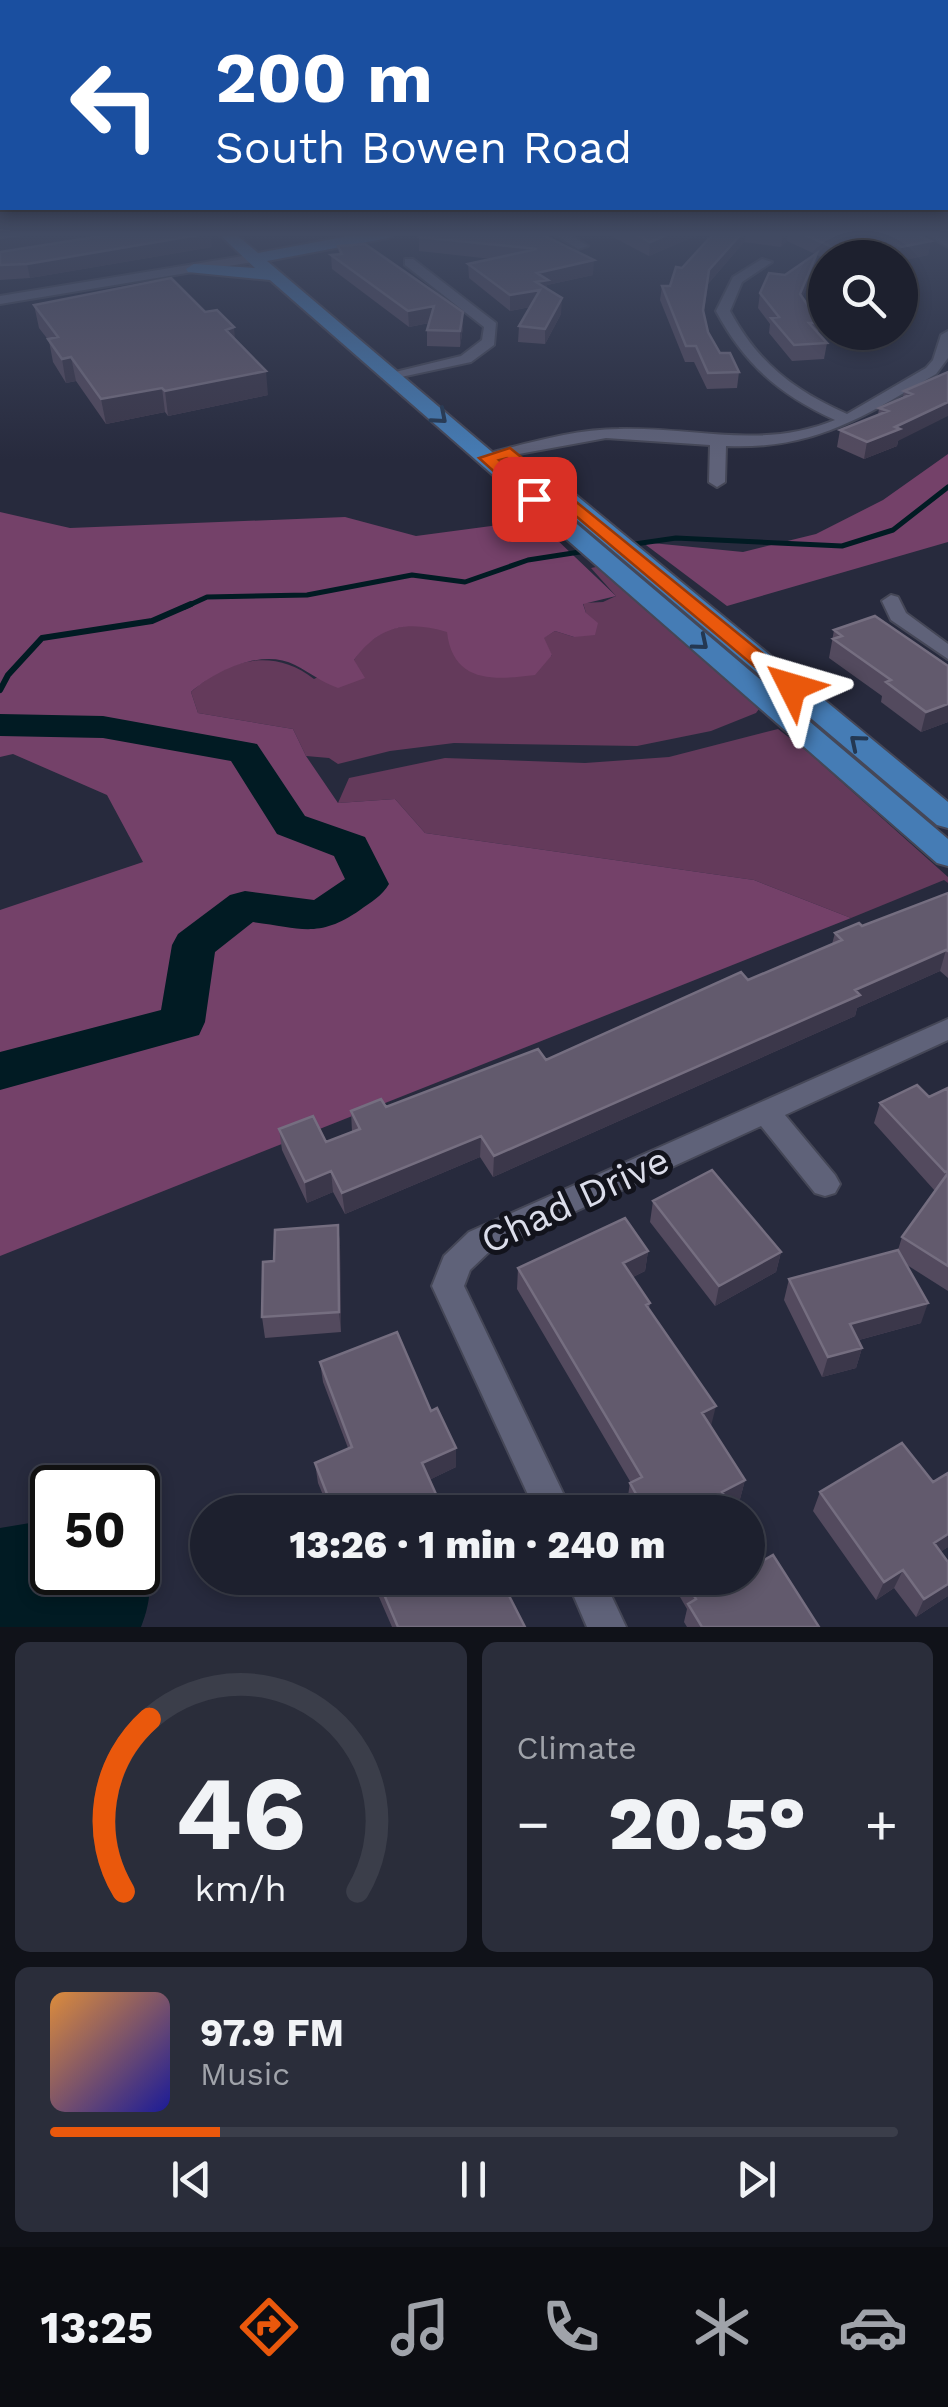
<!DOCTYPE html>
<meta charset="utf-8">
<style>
:root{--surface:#1d202e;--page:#2a2d3a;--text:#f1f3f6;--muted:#a0a3aa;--line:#3b3e4a;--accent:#ea580c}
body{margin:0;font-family:"Work Sans",sans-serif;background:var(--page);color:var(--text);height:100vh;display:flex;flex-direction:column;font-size:38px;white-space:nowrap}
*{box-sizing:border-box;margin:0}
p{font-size:32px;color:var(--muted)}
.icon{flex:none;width:55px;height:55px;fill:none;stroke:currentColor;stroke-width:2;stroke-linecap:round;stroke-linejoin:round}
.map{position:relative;height:1627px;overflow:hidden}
.panel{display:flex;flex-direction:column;gap:15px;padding:15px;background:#101219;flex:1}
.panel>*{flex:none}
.guide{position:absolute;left:0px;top:0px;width:950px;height:210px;box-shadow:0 5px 15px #0003,0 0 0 2px var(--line);background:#1a4fa0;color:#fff;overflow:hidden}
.controls{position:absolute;left:808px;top:240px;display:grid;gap:20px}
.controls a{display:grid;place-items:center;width:110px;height:110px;border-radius:50%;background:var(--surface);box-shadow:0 5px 15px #0003,0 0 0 2px var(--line);font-size:50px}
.speed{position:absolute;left:30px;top:1465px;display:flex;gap:20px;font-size:50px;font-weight:700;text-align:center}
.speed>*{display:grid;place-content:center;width:130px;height:130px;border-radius:50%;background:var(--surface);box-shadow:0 5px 15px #0003,0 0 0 2px var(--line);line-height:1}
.speed .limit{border:5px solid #111;border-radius:15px;background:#fff;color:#111}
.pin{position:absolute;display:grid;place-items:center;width:85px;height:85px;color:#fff;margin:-42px;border-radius:20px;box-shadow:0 5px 15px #0006}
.me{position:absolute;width:110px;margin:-55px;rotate:310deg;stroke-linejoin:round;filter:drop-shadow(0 0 8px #0008)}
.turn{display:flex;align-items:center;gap:35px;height:210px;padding:0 50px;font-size:45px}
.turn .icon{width:130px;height:130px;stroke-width:2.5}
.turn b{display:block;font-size:70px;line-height:85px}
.big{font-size:75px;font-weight:800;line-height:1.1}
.panel .tile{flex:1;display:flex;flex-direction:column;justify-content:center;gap:15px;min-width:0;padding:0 35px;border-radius:15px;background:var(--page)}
.panel .dial{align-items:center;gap:0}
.dial svg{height:260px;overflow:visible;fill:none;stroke:var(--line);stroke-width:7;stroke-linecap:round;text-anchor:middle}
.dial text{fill:var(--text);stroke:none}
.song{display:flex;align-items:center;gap:30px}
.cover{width:120px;height:120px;border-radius:15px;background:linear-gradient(135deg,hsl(30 70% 55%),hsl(240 70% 35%))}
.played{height:10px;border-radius:5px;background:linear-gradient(90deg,var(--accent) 20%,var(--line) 20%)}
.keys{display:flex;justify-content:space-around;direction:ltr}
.heat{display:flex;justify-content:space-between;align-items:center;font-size:55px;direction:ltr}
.panel .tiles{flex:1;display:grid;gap:15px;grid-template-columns:1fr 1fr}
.tile:last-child{grid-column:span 2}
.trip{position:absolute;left:190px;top:1495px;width:575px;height:100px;border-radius:50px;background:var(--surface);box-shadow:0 5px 15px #0003,0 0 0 2px var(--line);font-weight:800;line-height:100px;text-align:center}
.tab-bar{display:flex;height:160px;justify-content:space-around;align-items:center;background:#0c0d12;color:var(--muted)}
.tab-bar .icon{width:70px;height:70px}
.tab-bar .on{color:var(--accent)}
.tab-bar b{font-size:45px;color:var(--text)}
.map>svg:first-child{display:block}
.green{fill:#643a5b}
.forest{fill:#744169}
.water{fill:#011b23}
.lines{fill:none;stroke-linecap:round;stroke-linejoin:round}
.stream-far1{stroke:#011b23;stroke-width:5}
.stream{stroke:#011b23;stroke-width:6}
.river{fill:#011b23;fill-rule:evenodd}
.minor-casing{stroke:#454757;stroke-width:4}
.major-casing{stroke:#454757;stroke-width:4}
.minor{fill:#5f6279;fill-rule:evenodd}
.major{fill:#457cb5;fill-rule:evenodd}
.wall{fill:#534a5e}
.shaded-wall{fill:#3b374a}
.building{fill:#625a6d;stroke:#756e80;stroke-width:2.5}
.oneway{stroke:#243852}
.route{fill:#ea580c;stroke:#983908;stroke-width:2.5}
.labels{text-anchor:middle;stroke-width:10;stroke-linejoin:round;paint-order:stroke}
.near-street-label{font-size:38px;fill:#dbddea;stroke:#12131c}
</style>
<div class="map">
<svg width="948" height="1627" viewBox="0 0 948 1627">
<rect width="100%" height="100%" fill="#272a3d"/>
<!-- green -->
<path class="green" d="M 596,567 L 759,709 L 756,713 L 711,731 L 637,746 L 454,743 L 390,751 L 338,764 L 329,758 L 306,756 L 293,729 L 198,713 L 191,692 C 228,659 273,647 314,679 L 354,660 L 364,645 L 387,630 L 418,623 L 552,656 L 543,638 L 555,631 L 574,637 L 586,613 L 583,603 L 603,602 L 616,596 L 591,568 Z
M 778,729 L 809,753 L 948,877 L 948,883 L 944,880 L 851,918 L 754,880 L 425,833 L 395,799 L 338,803 L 349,778 L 445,758 L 585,763 L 669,757 Z"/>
<!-- forest -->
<path class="forest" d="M 948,454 L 948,542 L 727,606 L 642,542 L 743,552 L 816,534 L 883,500 Z
M 0,512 L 70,528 L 345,517 L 416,536 L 522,522 L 533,517 L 616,596 L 583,604 L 586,613 L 598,623 L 595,635 L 574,637 L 555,631 L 544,638 L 552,655 L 535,675 C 495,680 453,684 447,632 C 408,620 379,625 354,660 L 365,678 L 338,688 C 321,682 311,673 295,665 C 263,648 216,670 191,692 L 198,713 L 293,729 L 306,756 L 338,803 L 395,799 L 425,833 L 754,880 L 851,918 L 0,1256 L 0,910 L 143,862 L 107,795 L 13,754 L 0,757 Z"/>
<!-- water -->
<path class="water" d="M 36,1522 L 52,1523 L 52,1572 L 138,1572 L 138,1548 L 140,1550 C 153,1578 152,1598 141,1627 L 0,1627 L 0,1528 Z"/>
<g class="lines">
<!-- stream-far1 -->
<path class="stream-far1" d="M 628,545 L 676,538 L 842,546 L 893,530 L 948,487
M 185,607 L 207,597 L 307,595 L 412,575 L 465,582 L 528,560 L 586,551"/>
<!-- stream -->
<path class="stream" d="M 0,690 L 8,675 L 42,638 L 152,621 L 191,604"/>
<!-- river -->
<path class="river" d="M 0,714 L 103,716 L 257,744 L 305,816 L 365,837 L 389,884 C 382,896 371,902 360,910 C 318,939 301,928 253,922 L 215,952 L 205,1022 L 199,1035 L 0,1090 L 0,1052 L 161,1010 L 172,945 L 178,934 L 230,895 L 245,891 L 314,900 L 345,879 L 334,856 L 277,834 L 231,761 L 103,738 L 0,736 Z"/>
<defs>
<path id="minor" d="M 553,233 L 567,233 L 588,246 L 578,249 Z
M 924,233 L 938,233 L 948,238 L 948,247 Z
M 255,254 L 259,255 L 259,261 L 0,304 L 0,296 Z
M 405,259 L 413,259 L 496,323 L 494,345 L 471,362 L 387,380 L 387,374 L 461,356 L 482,340 L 484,327 L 405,265 Z
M 762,259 L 772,262 L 742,282 L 730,311 C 758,363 793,390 847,414 L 926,368 L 933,360 L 941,335 L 948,331 L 948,358 L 936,374 C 863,417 814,450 726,446 L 725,482 L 717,487 L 709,482 L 710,445 L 606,438 L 481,461 L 481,455 C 526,444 573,429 619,429 C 694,427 763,450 835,420 C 780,395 745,365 716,311 L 733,277 Z
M 891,595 L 898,597 L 906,613 L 948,644 L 948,659 L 891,620 L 882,601 Z
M 948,1019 L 948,1040 L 785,1115 L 835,1175 L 840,1184 L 835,1193 L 825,1196 L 815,1193 L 761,1126 L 491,1250 L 470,1270 L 464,1286 L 572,1512 L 536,1512 L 432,1286 L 444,1256 L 469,1232 Z
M 566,1578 L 603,1578 L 626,1627 L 587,1627 Z"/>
<path id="major" d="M 218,233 L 234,233 L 258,253 L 365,233 L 395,233 L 388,238 L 267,261 L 948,839 L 948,866 L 937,863 L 270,280 L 188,272 L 186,269 L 194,264 L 255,268 Z
M 546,475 L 554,477 L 948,802 L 948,828 L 937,825 L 538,487 L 535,482 L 538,477 Z"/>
</defs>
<!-- minor casing -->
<use href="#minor" class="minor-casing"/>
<!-- major casing -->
<use href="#major" class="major-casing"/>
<!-- minor -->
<use href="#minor" class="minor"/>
<!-- major -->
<use href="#major" class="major"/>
</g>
<!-- wall -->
<path class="wall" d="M 0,233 L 212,247 L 30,278 L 0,280 Z
M 539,233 L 593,275 L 547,285 L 547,289 L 561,314 L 545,344 L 518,342 L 519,326 L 530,307 L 510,311 L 469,278 L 468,264 L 492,259 L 419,251 L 419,237 Z
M 605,233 L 702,233 L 649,256 Z
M 714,233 L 913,233 L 931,241 L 928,255 L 900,261 L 900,258 L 891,258 L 867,246 L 869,258 L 825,258 L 825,259 L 817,255 L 815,267 L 802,298 L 820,323 L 818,333 L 827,343 L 824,359 L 792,361 L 769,333 L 770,324 L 758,308 L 760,293 L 815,254 L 787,241 L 781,247 L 744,242 L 708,284 L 704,312 L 708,332 L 720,353 L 739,372 L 737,388 L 707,389 L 694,362 L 685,362 L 660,300 L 662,286 L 670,286 L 682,268 Z
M 338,246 L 463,312 L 463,327 L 460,347 L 427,346 L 427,330 L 429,323 L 409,327 L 332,269 L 331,255 L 339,254 Z
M 34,305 L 205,312 L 235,339 L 268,395 L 168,416 L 165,412 L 106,424 L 76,381 L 66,383 L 53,362 L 49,341 L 39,328 Z
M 948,372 L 898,441 L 897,446 L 864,459 L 837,447 L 840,430 L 878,415 L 879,408 L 903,397 L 904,391 Z
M 834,630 L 948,666 L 948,722 L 921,732 L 881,702 L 882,696 L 829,658 Z
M 948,893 L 948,978 L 940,971 L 857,1008 L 855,1016 L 493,1177 L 480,1157 L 345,1214 L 333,1192 L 307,1203 L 282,1150 L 279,1129 L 326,1142 L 352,1132 L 351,1111 L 386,1107 L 546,1060 L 748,980 L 832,944 L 835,933 L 862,926 Z
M 948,1088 L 948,1291 L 907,1265 L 921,1323 L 859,1340 L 862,1348 L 856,1368 L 822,1377 L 784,1300 L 789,1279 L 898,1250 L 902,1237 L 935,1191 L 874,1123 L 880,1103 L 929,1097 Z
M 653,1201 L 781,1252 L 776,1272 L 715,1306 L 650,1222 Z
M 338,1225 L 340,1245 L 341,1332 L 265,1338 L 262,1317 L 274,1261 Z
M 648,1251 L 645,1271 L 633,1277 L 650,1303 L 649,1309 L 711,1426 L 745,1480 L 740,1499 L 730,1505 L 734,1512 L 632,1512 L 627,1502 L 630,1483 L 631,1483 L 517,1289 L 518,1268 Z
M 320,1362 L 431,1411 L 456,1448 L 456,1467 L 429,1480 L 444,1512 L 330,1512 L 318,1483 L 315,1463 L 348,1448 L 323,1382 Z
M 820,1492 L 948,1547 L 940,1552 L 948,1562 L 948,1596 L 916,1617 L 894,1588 L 876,1600 L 813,1511 Z
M 764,1560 L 819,1627 L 687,1627 L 684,1622 L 687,1609 L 669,1578 L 748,1578 Z
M 355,1578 L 500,1578 L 525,1627 L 392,1627 L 372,1581 L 359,1588 Z"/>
<!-- shaded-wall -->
<path class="shaded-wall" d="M 34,233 L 132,233 L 0,252 L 0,238 Z
M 210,233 L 212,247 L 30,278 L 27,264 Z
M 671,233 L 702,233 L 649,256 L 650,242 Z
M 742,233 L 746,233 L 744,242 L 708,284 L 709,270 Z
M 783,233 L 788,233 L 787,241 L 781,247 Z
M 931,241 L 928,255 L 900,261 L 900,258 L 899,258 L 901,247 Z
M 817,253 L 815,267 L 798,309 L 800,294 Z
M 594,260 L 593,275 L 547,285 L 547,295 L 539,305 L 510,311 L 510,295 L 537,273 Z
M 562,298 L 561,314 L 545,344 L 545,329 Z
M 434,306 L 434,322 L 409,327 L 408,311 Z
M 463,312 L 463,327 L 460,347 L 460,331 Z
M 234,327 L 236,350 L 226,330 Z
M 71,357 L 76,381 L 66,383 L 62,359 Z
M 266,371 L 268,395 L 168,416 L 165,391 Z
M 162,388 L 165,412 L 106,424 L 101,399 Z
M 948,402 L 948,416 L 898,441 L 897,446 L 864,459 L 867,442 Z
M 948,704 L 948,722 L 921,732 L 926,712 Z
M 946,950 L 940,971 L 857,1008 L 855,1016 L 493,1177 L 494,1156 L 855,990 Z
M 481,1136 L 480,1157 L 345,1214 L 342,1193 Z
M 331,1171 L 333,1192 L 307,1203 L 305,1182 Z
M 338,1225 L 340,1245 L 341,1332 L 339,1312 Z
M 648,1251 L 645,1271 L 621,1283 L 623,1263 Z
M 781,1252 L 776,1272 L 715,1306 L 719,1286 Z
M 928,1303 L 921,1323 L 844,1344 L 850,1324 Z
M 862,1348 L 856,1368 L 822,1377 L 828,1357 Z
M 716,1406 L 711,1426 L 702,1413 Z
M 456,1448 L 456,1467 L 423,1483 L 422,1463 Z
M 745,1480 L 740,1499 L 717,1511 L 722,1492 Z
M 948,1534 L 948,1547 L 925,1562 L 934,1543 Z
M 903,1570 L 894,1588 L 876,1600 L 884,1582 Z
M 357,1578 L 372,1578 L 372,1581 L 359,1588 Z
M 948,1584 L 948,1596 L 916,1617 L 924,1599 Z"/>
<!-- building -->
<path class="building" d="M 0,233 L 34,233 L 0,238 Z
M 120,233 L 210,233 L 27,264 L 0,265 L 0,252 Z
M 423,233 L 539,233 L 594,260 L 537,273 L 548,280 L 536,282 L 562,298 L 545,329 L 519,326 L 540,290 L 510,295 L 468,264 L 537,249 L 419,237 Z
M 633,233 L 671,233 L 650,242 Z
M 714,233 L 742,233 L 709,270 L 703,310 L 708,332 L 720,353 L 730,353 L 739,372 L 708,373 L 696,346 L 686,346 L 662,286 L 670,286 L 676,267 L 682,268 Z
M 801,233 L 864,233 L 870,256 L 850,255 Z
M 871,233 L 913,233 L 931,241 L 901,247 Z
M 365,244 L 463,312 L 460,331 L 427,330 L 434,306 L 408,311 L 331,255 L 342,254 L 338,246 Z
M 817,253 L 800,294 L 820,323 L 809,323 L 827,343 L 794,345 L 771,318 L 779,317 L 760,293 L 769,273 L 785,275 Z
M 171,278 L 205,312 L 217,310 L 234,327 L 226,330 L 266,371 L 165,391 L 162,388 L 101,399 L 71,357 L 62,359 L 48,339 L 58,337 L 34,305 Z
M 948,372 L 948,402 L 895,427 L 900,429 L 867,442 L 840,430 L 888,411 L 879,408 L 912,394 L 904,391 Z
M 875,616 L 948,666 L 948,704 L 926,712 L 886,682 L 891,680 L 833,639 L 842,636 L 834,630 Z
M 948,893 L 948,951 L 946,950 L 855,990 L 860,995 L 494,1156 L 481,1136 L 342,1193 L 331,1171 L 305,1182 L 279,1129 L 313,1116 L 326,1142 L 360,1129 L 351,1111 L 381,1099 L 386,1107 L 538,1049 L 546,1060 L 741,972 L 748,980 L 842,940 L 835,933 L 859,923 L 862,926 Z
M 917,1085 L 929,1097 L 948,1088 L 948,1171 L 945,1172 L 880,1103 Z
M 712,1170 L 781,1252 L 719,1286 L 653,1201 Z
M 948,1173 L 948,1266 L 902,1237 Z
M 625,1218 L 648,1251 L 623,1263 L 650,1303 L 646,1305 L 716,1406 L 702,1413 L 745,1480 L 722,1492 L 734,1512 L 646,1512 L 630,1483 L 642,1477 L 518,1268 Z
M 338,1225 L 339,1312 L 262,1317 L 263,1262 L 274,1261 L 275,1230 Z
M 898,1250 L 928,1303 L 850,1324 L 862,1348 L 828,1357 L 789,1279 Z
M 397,1332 L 431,1411 L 437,1408 L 456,1448 L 422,1463 L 444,1512 L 334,1512 L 315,1463 L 352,1447 L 320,1362 Z
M 902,1443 L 933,1482 L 948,1473 L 948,1534 L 934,1543 L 948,1562 L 948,1584 L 924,1599 L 903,1570 L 884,1582 L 820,1492 Z
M 748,1534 L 764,1560 L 773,1555 L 819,1627 L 702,1627 L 688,1604 L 696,1599 L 683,1578 L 748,1578 Z
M 377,1578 L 500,1578 L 525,1627 L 398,1627 Z"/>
<!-- one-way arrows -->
<defs><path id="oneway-chevron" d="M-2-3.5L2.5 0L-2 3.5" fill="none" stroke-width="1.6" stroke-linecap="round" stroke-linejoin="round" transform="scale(2.5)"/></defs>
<g class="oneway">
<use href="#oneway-chevron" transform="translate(440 417) rotate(41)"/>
<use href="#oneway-chevron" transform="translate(701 643) rotate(40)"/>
<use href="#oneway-chevron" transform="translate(857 742) rotate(-140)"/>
</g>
<!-- sky -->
<linearGradient id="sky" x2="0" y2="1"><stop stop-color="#151722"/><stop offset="0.51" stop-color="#414a62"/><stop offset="1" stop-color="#414a62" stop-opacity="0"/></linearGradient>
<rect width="948" height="460" fill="url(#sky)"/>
<!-- route -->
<path class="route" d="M 510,448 L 799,683 L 799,692 L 785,692 L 507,458 L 499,460 L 540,495 L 540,502 L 528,502 L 479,458 Z"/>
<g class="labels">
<!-- near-street labels -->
<g class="near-street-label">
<text transform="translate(575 1200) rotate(-25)" y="13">Chad Drive</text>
</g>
</g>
</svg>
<div class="controls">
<a><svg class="icon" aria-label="search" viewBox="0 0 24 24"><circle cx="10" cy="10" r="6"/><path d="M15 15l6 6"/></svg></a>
</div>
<div class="speed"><div class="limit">50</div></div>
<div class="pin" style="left:534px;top:499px;background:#d93025"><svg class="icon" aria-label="arrive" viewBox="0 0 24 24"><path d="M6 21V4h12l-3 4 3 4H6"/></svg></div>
<svg class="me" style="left:792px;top:687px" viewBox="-20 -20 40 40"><path d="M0-17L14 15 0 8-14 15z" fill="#ea580c" stroke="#fff" stroke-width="4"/></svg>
<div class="trip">13:26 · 1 min · 240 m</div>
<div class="guide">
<div class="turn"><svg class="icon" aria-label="left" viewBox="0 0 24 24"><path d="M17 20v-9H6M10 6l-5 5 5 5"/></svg><div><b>200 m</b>South Bowen Road</div></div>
</div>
</div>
<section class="panel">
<div class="tiles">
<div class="tile dial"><svg viewBox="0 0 100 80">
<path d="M14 69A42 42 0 1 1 86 69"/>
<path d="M14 69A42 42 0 0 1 22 16" stroke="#ea580c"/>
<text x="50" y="56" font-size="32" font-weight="700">46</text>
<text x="50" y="72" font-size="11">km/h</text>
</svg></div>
<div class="tile"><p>Climate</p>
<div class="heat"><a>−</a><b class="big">20.5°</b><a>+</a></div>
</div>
<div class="tile">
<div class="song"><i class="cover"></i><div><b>97.9 FM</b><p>Music</p></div></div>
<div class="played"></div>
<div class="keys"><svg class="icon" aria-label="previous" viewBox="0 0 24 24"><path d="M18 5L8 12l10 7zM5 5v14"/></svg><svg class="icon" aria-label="pause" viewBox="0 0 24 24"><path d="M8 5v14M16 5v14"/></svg><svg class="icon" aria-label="next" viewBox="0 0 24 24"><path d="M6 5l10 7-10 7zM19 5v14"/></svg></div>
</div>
</div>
</section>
<nav class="tab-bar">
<b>13:25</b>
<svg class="icon on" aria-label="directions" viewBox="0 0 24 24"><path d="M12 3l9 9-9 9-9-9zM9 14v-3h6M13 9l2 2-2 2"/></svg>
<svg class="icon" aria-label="music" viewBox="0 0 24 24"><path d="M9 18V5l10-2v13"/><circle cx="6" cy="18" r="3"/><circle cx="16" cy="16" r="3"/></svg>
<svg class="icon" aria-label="phone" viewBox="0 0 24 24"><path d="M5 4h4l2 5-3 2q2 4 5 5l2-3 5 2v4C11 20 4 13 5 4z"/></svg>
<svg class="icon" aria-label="climate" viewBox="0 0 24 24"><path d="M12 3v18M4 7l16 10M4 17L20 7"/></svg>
<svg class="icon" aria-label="car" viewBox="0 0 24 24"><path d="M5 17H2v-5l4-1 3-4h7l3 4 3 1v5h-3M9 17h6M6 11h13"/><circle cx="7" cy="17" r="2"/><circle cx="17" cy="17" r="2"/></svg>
</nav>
